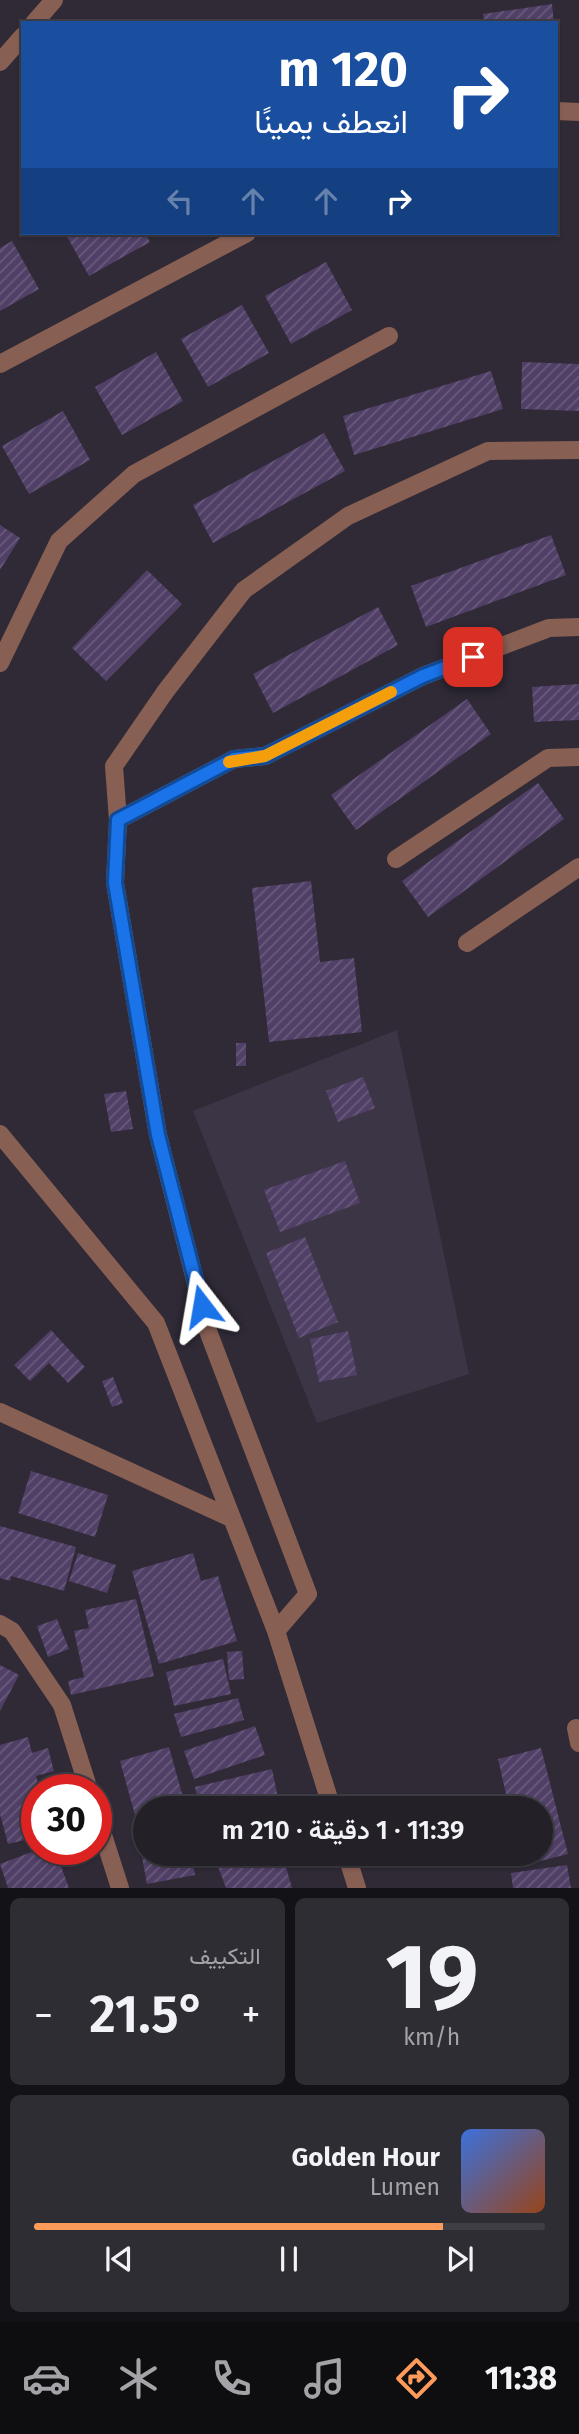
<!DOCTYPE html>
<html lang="ar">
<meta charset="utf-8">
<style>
:root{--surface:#232028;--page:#2f2d34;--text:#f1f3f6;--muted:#a3a3a8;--line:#403e45;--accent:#ff9b5a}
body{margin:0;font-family:"Fira Sans",Vazirmatn,sans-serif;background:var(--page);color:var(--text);direction:rtl;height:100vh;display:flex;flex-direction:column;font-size:26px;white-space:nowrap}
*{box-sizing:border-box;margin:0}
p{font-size:23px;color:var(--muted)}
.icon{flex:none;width:38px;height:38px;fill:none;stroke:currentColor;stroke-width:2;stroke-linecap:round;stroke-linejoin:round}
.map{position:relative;height:1888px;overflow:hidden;direction:ltr}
.details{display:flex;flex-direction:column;gap:10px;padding:10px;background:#131216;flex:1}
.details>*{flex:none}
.top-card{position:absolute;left:21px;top:21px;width:537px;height:214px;border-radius:0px;box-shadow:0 2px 5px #0004,0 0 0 2px var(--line);direction:rtl;background:#1a4fa0;color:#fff;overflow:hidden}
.speed{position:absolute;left:21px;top:1774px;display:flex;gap:14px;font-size:35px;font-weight:700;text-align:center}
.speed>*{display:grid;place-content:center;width:91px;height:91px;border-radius:50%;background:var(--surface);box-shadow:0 2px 5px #0004,0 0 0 2px var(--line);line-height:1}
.speed .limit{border:10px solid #d22;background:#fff;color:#111}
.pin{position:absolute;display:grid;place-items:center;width:60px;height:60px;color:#fff;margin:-30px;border-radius:14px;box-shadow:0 4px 10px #0006}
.me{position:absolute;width:77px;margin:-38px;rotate:346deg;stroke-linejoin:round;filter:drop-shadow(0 0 5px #0008)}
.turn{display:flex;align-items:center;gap:24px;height:147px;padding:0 35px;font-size:32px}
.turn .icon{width:91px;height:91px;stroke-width:2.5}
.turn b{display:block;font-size:49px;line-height:60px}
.lanes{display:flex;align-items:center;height:66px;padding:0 35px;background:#0003;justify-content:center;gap:35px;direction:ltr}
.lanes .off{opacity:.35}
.big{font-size:52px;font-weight:600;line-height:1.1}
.details .card{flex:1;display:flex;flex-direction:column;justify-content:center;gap:10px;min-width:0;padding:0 24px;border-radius:10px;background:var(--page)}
.details .dial{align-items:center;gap:0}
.dial b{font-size:91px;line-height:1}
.song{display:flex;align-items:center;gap:21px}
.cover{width:84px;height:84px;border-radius:10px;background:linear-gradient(135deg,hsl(220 70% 55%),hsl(20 70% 35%))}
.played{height:7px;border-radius:4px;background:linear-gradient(90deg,var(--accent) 80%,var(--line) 80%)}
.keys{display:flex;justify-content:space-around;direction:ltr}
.heat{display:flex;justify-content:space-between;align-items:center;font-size:38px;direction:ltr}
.details .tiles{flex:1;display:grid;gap:10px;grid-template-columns:1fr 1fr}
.card:last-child{grid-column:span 2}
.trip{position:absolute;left:133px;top:1796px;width:420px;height:70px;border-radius:35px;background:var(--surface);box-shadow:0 2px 5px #0004,0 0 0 2px var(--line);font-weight:600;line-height:70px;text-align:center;direction:rtl}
.menu{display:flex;height:112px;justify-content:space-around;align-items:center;background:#0e0d10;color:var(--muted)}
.menu .icon{width:49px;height:49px}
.menu .current{color:var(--accent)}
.menu b{font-size:32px;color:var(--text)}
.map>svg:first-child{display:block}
.built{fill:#3c3546}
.building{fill:url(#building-hatch)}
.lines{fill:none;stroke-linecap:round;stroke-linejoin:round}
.minor{stroke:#885f53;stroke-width:18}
.route-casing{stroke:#114b97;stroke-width:18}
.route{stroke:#1a73e8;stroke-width:12}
.slow{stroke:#f59e0b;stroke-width:12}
</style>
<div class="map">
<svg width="579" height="1888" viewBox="0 0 579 1888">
<defs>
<pattern id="building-hatch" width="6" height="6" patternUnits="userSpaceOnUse" patternTransform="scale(1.75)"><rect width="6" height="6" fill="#503f66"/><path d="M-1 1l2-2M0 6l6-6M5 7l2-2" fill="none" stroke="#6a5b7c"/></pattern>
</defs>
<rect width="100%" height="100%" fill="#2f2a36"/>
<!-- built -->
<path class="built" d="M 397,1030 L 469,1374 L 317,1423 L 193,1111 Z"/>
<!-- building -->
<path class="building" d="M 552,4 L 554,23 L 484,23 L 483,14 Z
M 65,233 L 145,233 L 150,242 L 89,276 Z
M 12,241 L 39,289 L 0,311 L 0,248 Z
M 326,262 L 352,310 L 291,344 L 265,296 Z
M 242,305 L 269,353 L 208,387 L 181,339 Z
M 156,352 L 183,401 L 122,435 L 95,387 Z
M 522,362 L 579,364 L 579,411 L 521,409 Z
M 491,371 L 503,409 L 354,455 L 343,416 Z
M 63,411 L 90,460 L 29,494 L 2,446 Z
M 324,433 L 345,471 L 213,543 L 193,505 Z
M 0,525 L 20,538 L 0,570 Z
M 551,535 L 566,575 L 426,627 L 411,586 Z
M 147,570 L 182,604 L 106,681 L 72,648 Z
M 378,607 L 398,645 L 273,713 L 253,674 Z
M 579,684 L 579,720 L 534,722 L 532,687 Z
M 467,699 L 491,734 L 356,830 L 331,795 Z
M 538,783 L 564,819 L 428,917 L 402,881 Z
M 311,881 L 320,962 L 354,958 L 362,1032 L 269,1042 L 252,888 Z
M 236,1043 L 246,1043 L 246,1066 L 236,1066 Z
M 363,1077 L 375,1108 L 338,1122 L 326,1091 Z
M 126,1091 L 133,1129 L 111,1132 L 104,1094 Z
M 345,1161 L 360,1203 L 280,1232 L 264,1190 Z
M 305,1237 L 338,1322 L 299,1338 L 266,1253 Z
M 51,1330 L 85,1367 L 68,1383 L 49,1363 L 30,1381 L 14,1365 Z
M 348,1331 L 357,1375 L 319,1382 L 310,1339 Z
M 113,1377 L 123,1403 L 112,1407 L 102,1381 Z
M 31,1471 L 108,1495 L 95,1537 L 18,1513 Z
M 0,1526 L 76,1547 L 64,1591 L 11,1576 L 10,1581 L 0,1578 Z
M 78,1553 L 116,1565 L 107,1593 L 69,1581 Z
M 193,1553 L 201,1581 L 218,1576 L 237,1641 L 159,1664 L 132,1571 Z
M 136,1599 L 154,1676 L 71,1695 L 68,1681 L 84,1677 L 74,1631 L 89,1628 L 85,1610 Z
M 57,1619 L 69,1649 L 48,1657 L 37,1626 Z
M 242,1651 L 244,1679 L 229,1680 L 227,1652 Z
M 223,1659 L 231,1694 L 174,1706 L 166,1672 Z
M 0,1665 L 19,1675 L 0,1711 Z
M 238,1698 L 244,1720 L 181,1737 L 174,1714 Z
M 255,1726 L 265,1755 L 194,1779 L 184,1751 Z
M 28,1737 L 32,1753 L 48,1748 L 54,1771 L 36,1776 L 40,1790 L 37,1790 L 37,1837 L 8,1844 L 0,1814 L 0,1745 Z
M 169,1747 L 186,1808 L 145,1808 L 143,1844 L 120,1761 Z
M 541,1748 L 568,1854 L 513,1868 L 510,1853 L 541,1853 L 541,1808 L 492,1808 L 508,1803 L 498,1759 Z
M 272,1769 L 280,1808 L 200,1808 L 195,1787 Z
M 145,1845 L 145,1853 L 191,1853 L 195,1875 L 147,1884 L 140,1846 Z
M 37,1850 L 55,1850 L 69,1888 L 8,1888 L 0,1864 Z
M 213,1853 L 282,1853 L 292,1888 L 226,1888 Z
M 567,1865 L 571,1888 L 513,1888 L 511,1873 Z"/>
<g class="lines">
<!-- minor -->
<path class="minor" d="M 34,23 L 54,0
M 0,62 L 23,36
M 556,111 L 579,112
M 0,364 L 247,233
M 0,663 L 59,541 L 134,474 L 389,336
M 118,820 L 114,766 L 165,692 L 244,590 L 348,516 L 488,451 L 579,450
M 396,859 L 548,758 L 579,757
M 467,943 L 579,867
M 0,1134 L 156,1323 L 276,1631 L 332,1808
M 0,1412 L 231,1518
M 0,1624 L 12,1631 L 62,1705 L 89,1790
M 276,1631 L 308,1594 L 208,1331 L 158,1135 L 115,883 L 118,820 L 234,759 L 265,756 L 423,676 L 549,628 L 579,627
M 576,1728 L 579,1743
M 96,1813 L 120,1888
M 346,1853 L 357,1888"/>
</g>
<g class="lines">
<defs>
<path id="route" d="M 202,1306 L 158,1135 L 115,883 L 118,820 L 234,759 L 265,756 L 423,676 L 473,657"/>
</defs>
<!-- route casing -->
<use href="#route" class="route-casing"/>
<!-- route -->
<use href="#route" class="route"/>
<!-- slow -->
<path class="slow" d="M 229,762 L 265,756 L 391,692"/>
</g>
</svg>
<div class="speed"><div class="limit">30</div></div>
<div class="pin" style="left:473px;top:657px;background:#d93025"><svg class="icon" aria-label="arrive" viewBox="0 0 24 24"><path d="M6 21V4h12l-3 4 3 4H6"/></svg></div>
<svg class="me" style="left:202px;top:1306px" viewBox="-20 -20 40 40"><path d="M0-17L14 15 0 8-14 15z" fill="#1a73e8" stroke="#fff" stroke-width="4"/></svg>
<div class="trip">11:39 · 1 دقيقة · 210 m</div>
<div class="top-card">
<div class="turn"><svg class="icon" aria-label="right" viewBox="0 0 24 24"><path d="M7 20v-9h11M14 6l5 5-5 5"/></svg><div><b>120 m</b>انعطف يمينًا</div></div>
<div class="lanes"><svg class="icon off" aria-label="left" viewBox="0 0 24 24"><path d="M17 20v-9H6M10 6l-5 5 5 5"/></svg><svg class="icon off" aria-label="ahead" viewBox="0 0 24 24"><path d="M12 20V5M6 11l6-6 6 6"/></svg><svg class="icon off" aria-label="ahead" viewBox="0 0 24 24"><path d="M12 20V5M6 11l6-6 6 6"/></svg><svg class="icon" aria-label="right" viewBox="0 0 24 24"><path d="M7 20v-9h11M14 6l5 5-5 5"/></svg></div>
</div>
</div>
<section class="details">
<div class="tiles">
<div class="card dial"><b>19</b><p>km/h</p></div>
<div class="card"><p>التكييف</p>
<div class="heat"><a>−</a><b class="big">21.5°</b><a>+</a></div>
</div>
<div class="card">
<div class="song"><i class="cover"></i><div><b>Golden Hour</b><p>Lumen</p></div></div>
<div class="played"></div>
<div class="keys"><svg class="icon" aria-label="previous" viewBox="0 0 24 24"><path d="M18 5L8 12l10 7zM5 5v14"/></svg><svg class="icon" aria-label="pause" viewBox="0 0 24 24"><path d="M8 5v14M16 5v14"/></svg><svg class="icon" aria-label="next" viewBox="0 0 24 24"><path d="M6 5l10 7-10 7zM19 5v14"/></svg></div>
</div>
</div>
</section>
<nav class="menu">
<b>11:38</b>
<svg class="icon current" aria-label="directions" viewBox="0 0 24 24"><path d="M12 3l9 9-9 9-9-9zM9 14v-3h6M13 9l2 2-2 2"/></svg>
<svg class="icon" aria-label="music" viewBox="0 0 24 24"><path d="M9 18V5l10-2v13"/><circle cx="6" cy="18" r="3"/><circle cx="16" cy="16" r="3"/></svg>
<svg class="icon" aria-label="phone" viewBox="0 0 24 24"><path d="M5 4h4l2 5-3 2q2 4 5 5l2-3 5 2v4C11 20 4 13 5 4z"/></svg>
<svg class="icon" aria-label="climate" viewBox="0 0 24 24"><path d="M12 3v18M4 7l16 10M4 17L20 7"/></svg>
<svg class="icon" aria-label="car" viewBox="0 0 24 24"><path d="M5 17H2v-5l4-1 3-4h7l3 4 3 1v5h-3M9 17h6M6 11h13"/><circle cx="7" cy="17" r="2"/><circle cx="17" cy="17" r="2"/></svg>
</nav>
